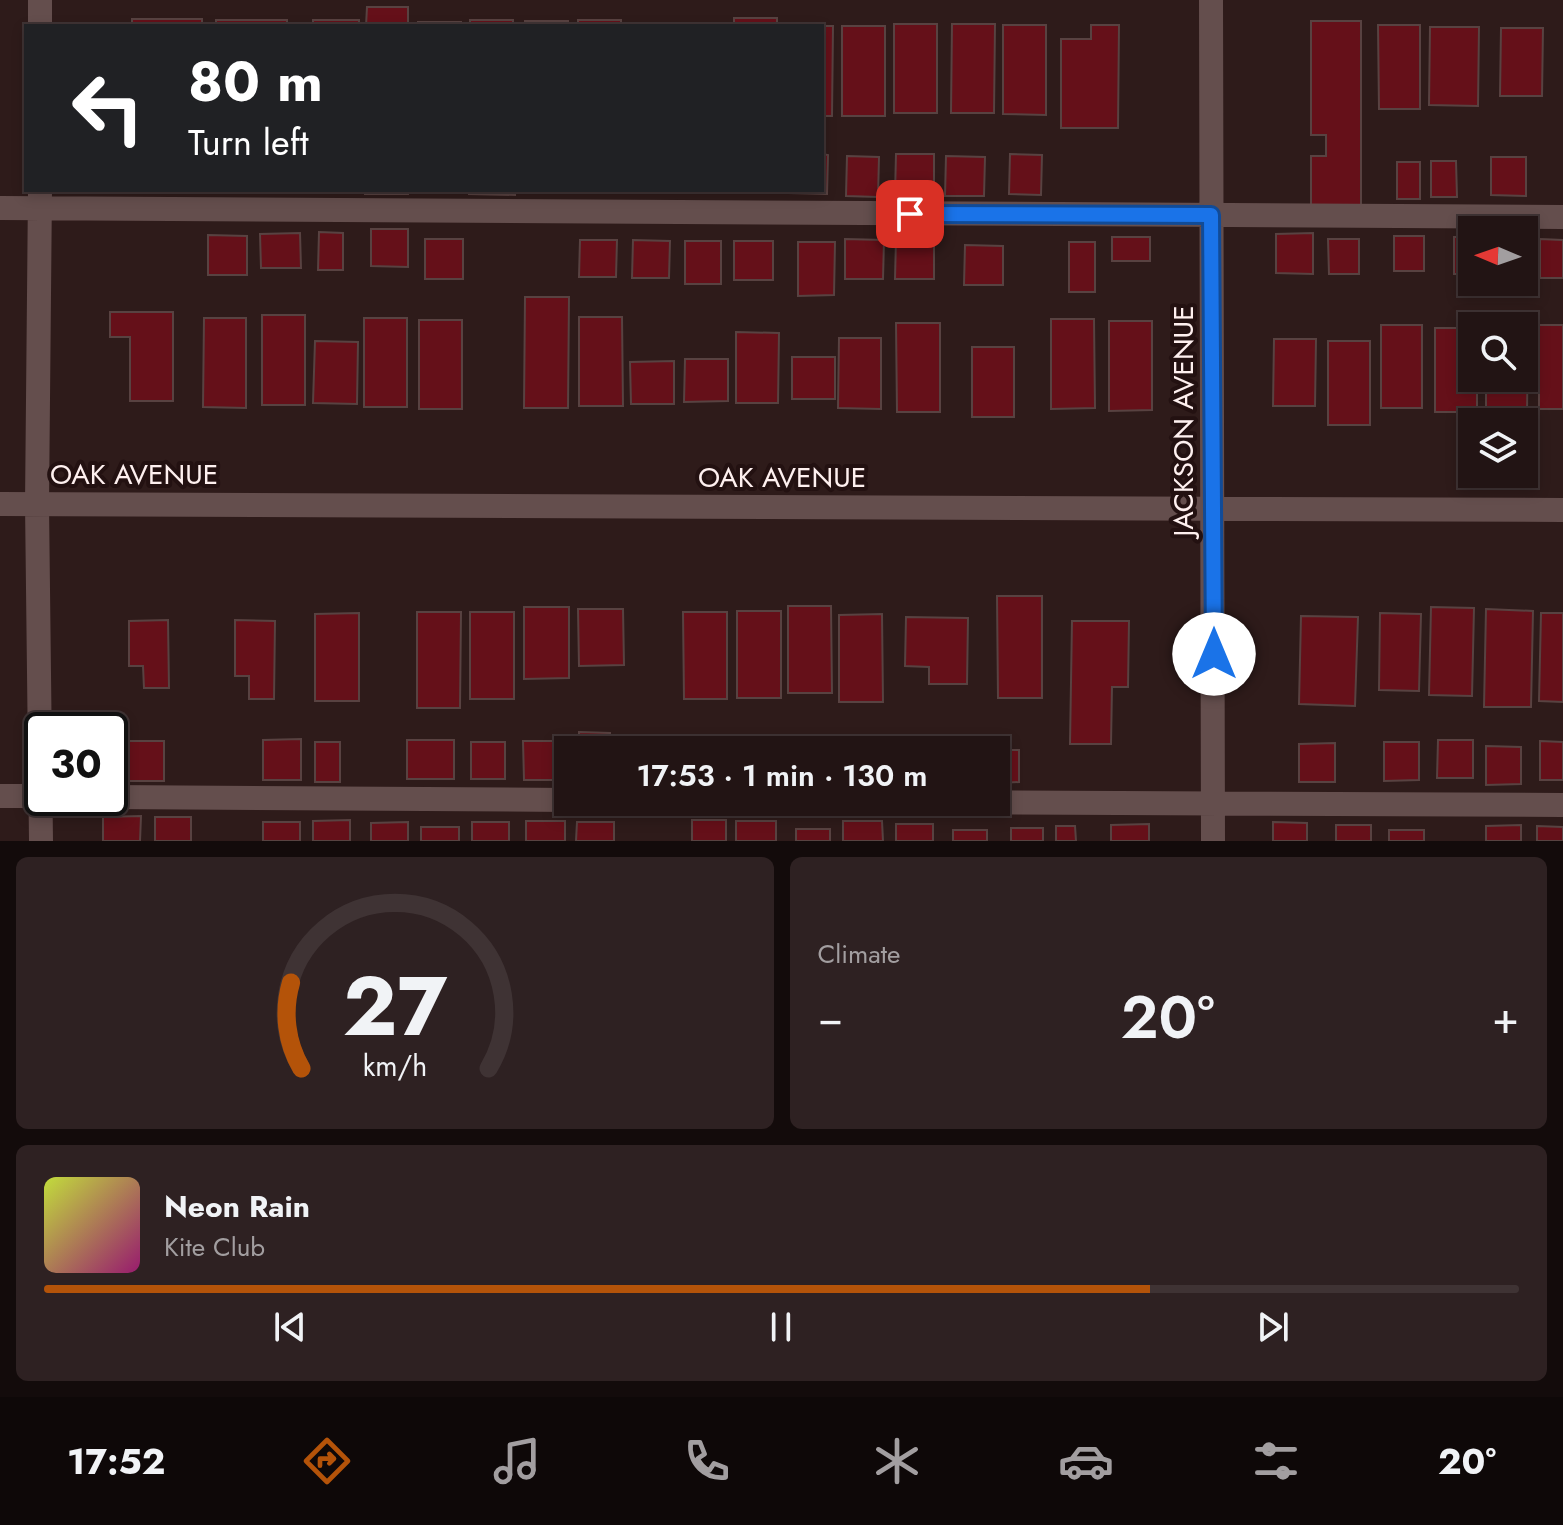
<!DOCTYPE html>
<meta charset="utf-8">
<style>
:root{--surface:#221414;--page:#2e2122;--text:#f1f3f6;--muted:#a29ea0;--line:#3f3334;--accent:#b45309}
body{margin:0;font-family:Jost,sans-serif;background:var(--page);color:var(--text);height:100vh;display:flex;flex-direction:column;font-size:30px;white-space:nowrap}
*{box-sizing:border-box;margin:0}
p{font-size:26px;color:var(--muted)}
.icon{flex:none;width:44px;height:44px;fill:none;stroke:currentColor;stroke-width:2;stroke-linecap:round;stroke-linejoin:round}
.map{position:relative;height:841px;overflow:hidden}
.panel{display:flex;flex-direction:column;gap:16px;padding:16px;background:#130b0b;flex:1}
.panel>*{flex:none}
.hud{position:absolute;left:24px;top:24px;width:800px;height:168px;border-radius:0px;box-shadow:0 4px 12px #0003,0 0 0 2px var(--line);background:#202124;color:#fff;overflow:hidden}
.needle{width:52px;rotate:272deg}
.fabs{position:absolute;left:1458px;top:216px;display:grid;gap:16px}
.fabs a{display:grid;place-items:center;width:80px;height:80px;border-radius:0px;background:var(--surface);box-shadow:0 4px 12px #0003,0 0 0 2px var(--line);font-size:40px}
.speed{position:absolute;left:24px;top:712px;display:flex;gap:16px;font-size:40px;font-weight:700;text-align:center}
.speed>*{display:grid;place-content:center;width:104px;height:104px;border-radius:50%;background:var(--surface);box-shadow:0 4px 12px #0003,0 0 0 2px var(--line);line-height:1}
.speed .limit{border:4px solid #111;border-radius:12px;background:#fff;color:#111}
.pin{position:absolute;display:grid;place-items:center;width:68px;height:68px;color:#fff;margin:-34px;border-radius:16px;box-shadow:0 4px 12px #0006}
.me{position:absolute;width:88px;margin:-44px;rotate:0deg;stroke-linejoin:round;filter:drop-shadow(0 0 6px #0008)}
.turn{display:flex;align-items:center;gap:28px;height:168px;padding:0 32px;font-size:36px}
.turn .icon{width:104px;height:104px;stroke-width:2.5}
.turn b{display:block;font-size:56px;line-height:68px}
.big{font-size:60px;font-weight:600;line-height:1.1}
.panel .tile{flex:1;display:flex;flex-direction:column;justify-content:center;gap:12px;min-width:0;padding:0 28px;border-radius:12px;background:var(--page)}
.panel .dial{align-items:center;gap:0}
.dial svg{height:208px;overflow:visible;fill:none;stroke:var(--line);stroke-width:7;stroke-linecap:round;text-anchor:middle}
.dial text{fill:var(--text);stroke:none}
.song{display:flex;align-items:center;gap:24px}
.cover{width:96px;height:96px;border-radius:12px;background:linear-gradient(135deg,hsl(70 70% 55%),hsl(320 70% 35%))}
.played{height:8px;border-radius:4px;background:linear-gradient(90deg,var(--accent) 75%,var(--line) 75%)}
.keys{display:flex;justify-content:space-around;direction:ltr}
.heat{display:flex;justify-content:space-between;align-items:center;font-size:44px;direction:ltr}
.panel .tiles{flex:1;display:grid;gap:16px;grid-template-columns:1fr 1fr}
.tile:last-child{grid-column:span 2}
.trip{position:absolute;left:554px;top:736px;width:456px;height:80px;border-radius:0px;background:var(--surface);box-shadow:0 4px 12px #0003,0 0 0 2px var(--line);font-weight:600;line-height:80px;text-align:center}
.tabs{display:flex;height:128px;justify-content:space-around;align-items:center;background:#0e0808;color:var(--muted)}
.tabs .icon{width:56px;height:56px}
.tabs .current{color:var(--accent)}
.tabs b{font-size:36px;color:var(--text)}
.map>svg:first-child{display:block}
.building{fill:#651019;stroke:#584241;stroke-width:2}
.lines{fill:none;stroke-linecap:round;stroke-linejoin:round}
.minor{stroke:#644e4d;stroke-width:24}
.route-casing{stroke:#114b97;stroke-width:20}
.route{stroke:#1a73e8;stroke-width:14}
.labels{text-anchor:middle;stroke-width:8;stroke-linejoin:round;paint-order:stroke}
.street-label{font-size:28px;fill:#fef0ef;stroke:#231111}
</style>
<div class="map">
<svg width="1563" height="841" viewBox="0 0 1563 841">
<rect width="100%" height="100%" fill="#2e1b1a"/>
<!-- building -->
<path class="building" d="M 367,7 L 408,7 L 408,26 L 366,26 Z
M 734,18 L 777,18 L 777,26 L 734,26 Z
M 132,19 L 202,19 L 202,26 L 132,26 Z
M 216,20 L 287,20 L 287,26 L 216,26 Z
M 313,20 L 359,20 L 359,26 L 313,26 Z
M 470,20 L 513,20 L 513,26 L 470,26 Z
M 578,20 L 621,20 L 621,26 L 578,26 Z
M 525,21 L 568,21 L 568,26 L 525,26 Z
M 1311,21 L 1361,21 L 1361,205 L 1311,205 L 1311,156 L 1326,156 L 1326,135 L 1311,135 Z
M 418,22 L 461,22 L 461,26 L 418,26 Z
M 894,24 L 937,24 L 937,113 L 894,113 Z
M 952,24 L 995,24 L 994,113 L 951,113 Z
M 1003,25 L 1046,25 L 1046,115 L 1003,114 Z
M 1091,25 L 1119,25 L 1118,128 L 1061,128 L 1061,39 L 1091,39 Z
M 1378,25 L 1420,25 L 1420,109 L 1379,109 Z
M 790,26 L 833,26 L 832,116 L 822,116 L 822,26 Z
M 842,26 L 885,26 L 885,116 L 842,116 Z
M 1430,27 L 1479,27 L 1478,106 L 1429,105 Z
M 1501,28 L 1543,28 L 1542,96 L 1500,96 Z
M 822,154 L 828,155 L 827,194 L 789,193 L 789,190 L 822,190 Z
M 896,154 L 934,154 L 934,194 L 895,194 Z
M 1010,154 L 1042,155 L 1041,195 L 1009,194 Z
M 847,156 L 879,157 L 878,197 L 846,196 Z
M 946,156 L 985,157 L 984,196 L 945,196 Z
M 1491,157 L 1526,157 L 1526,196 L 1491,195 Z
M 1431,161 L 1456,161 L 1457,197 L 1431,197 Z
M 1397,162 L 1420,162 L 1420,199 L 1397,199 Z
M 365,190 L 408,190 L 408,194 L 365,194 Z
M 419,190 L 462,190 L 462,193 L 419,193 Z
M 469,190 L 515,190 L 515,195 L 469,194 Z
M 371,229 L 408,229 L 408,267 L 371,266 Z
M 319,232 L 343,233 L 343,270 L 318,270 Z
M 300,233 L 301,268 L 261,268 L 260,234 Z
M 1313,233 L 1313,274 L 1276,273 L 1276,234 Z
M 208,235 L 247,236 L 247,275 L 208,275 Z
M 1394,236 L 1424,236 L 1424,271 L 1394,271 Z
M 1112,237 L 1150,237 L 1150,261 L 1112,261 Z
M 1454,237 L 1472,237 L 1472,274 L 1454,274 Z
M 425,239 L 463,239 L 463,279 L 425,279 Z
M 845,239 L 884,240 L 883,279 L 845,279 Z
M 896,239 L 934,239 L 934,279 L 895,279 Z
M 1328,239 L 1359,239 L 1359,274 L 1329,274 Z
M 1540,239 L 1563,240 L 1563,278 L 1540,278 Z
M 580,240 L 617,240 L 616,277 L 579,277 Z
M 633,240 L 670,241 L 669,278 L 632,278 Z
M 685,241 L 721,241 L 721,284 L 685,284 Z
M 734,241 L 773,241 L 773,280 L 734,280 Z
M 798,242 L 835,242 L 834,295 L 798,296 Z
M 1069,242 L 1095,242 L 1095,292 L 1069,292 Z
M 965,245 L 1003,246 L 1003,285 L 964,285 Z
M 525,297 L 569,297 L 568,408 L 524,408 Z
M 110,312 L 173,312 L 173,401 L 130,401 L 130,337 L 110,337 Z
M 262,315 L 305,315 L 305,405 L 262,405 Z
M 579,317 L 622,317 L 623,406 L 579,406 Z
M 204,318 L 246,318 L 246,408 L 203,407 Z
M 364,318 L 407,318 L 407,407 L 364,407 Z
M 1051,319 L 1094,319 L 1095,408 L 1051,409 Z
M 419,320 L 462,320 L 462,409 L 419,409 Z
M 1109,321 L 1152,321 L 1152,410 L 1109,411 Z
M 896,323 L 940,323 L 940,412 L 897,412 Z
M 1381,325 L 1422,325 L 1422,408 L 1381,408 Z
M 1539,325 L 1563,325 L 1563,409 L 1539,409 Z
M 1435,328 L 1472,328 L 1472,378 L 1477,378 L 1477,412 L 1435,412 Z
M 1524,329 L 1528,329 L 1527,413 L 1486,412 L 1486,378 L 1524,378 Z
M 736,332 L 779,333 L 778,403 L 736,403 Z
M 839,338 L 881,338 L 881,409 L 838,408 Z
M 1274,339 L 1316,339 L 1315,406 L 1273,406 Z
M 315,341 L 358,342 L 357,404 L 313,403 Z
M 1328,341 L 1370,341 L 1370,425 L 1328,425 Z
M 972,347 L 1014,347 L 1014,417 L 972,417 Z
M 792,357 L 835,357 L 835,399 L 792,399 Z
M 685,359 L 728,359 L 728,401 L 684,402 Z
M 674,361 L 674,404 L 631,404 L 630,362 Z
M 997,596 L 1042,596 L 1042,698 L 998,698 Z
M 788,606 L 831,606 L 832,693 L 788,693 Z
M 524,607 L 569,607 L 569,678 L 524,679 Z
M 1431,607 L 1474,608 L 1472,696 L 1429,695 Z
M 578,609 L 623,609 L 624,665 L 579,666 Z
M 1486,609 L 1533,611 L 1531,707 L 1484,707 Z
M 737,611 L 781,611 L 781,698 L 737,698 Z
M 417,612 L 461,612 L 460,708 L 417,708 Z
M 470,612 L 514,612 L 514,699 L 470,699 Z
M 683,612 L 727,612 L 727,699 L 684,699 Z
M 359,613 L 359,701 L 315,701 L 315,614 Z
M 1380,613 L 1421,614 L 1419,691 L 1379,690 Z
M 1541,613 L 1563,613 L 1563,702 L 1539,701 Z
M 882,614 L 883,702 L 839,702 L 839,615 Z
M 1301,616 L 1358,617 L 1355,706 L 1299,704 Z
M 906,617 L 968,618 L 967,684 L 929,684 L 929,667 L 905,666 Z
M 168,620 L 169,688 L 144,688 L 143,666 L 129,666 L 129,621 Z
M 235,620 L 275,621 L 274,699 L 249,699 L 249,676 L 235,676 Z
M 1072,621 L 1129,621 L 1128,687 L 1112,687 L 1111,744 L 1070,744 Z
M 579,732 L 610,733 L 610,750 L 579,750 Z
M 301,739 L 301,780 L 263,780 L 263,740 Z
M 789,739 L 828,739 L 828,750 L 789,750 Z
M 407,740 L 454,740 L 454,779 L 407,779 Z
M 1438,740 L 1473,740 L 1473,778 L 1437,778 Z
M 127,741 L 164,741 L 164,781 L 126,781 Z
M 523,741 L 559,741 L 559,780 L 524,780 Z
M 895,741 L 929,741 L 929,750 L 895,750 Z
M 1540,741 L 1563,742 L 1563,780 L 1540,780 Z
M 315,742 L 340,742 L 340,782 L 315,782 Z
M 471,742 L 505,742 L 505,779 L 471,779 Z
M 1384,742 L 1419,742 L 1419,780 L 1384,781 Z
M 1335,743 L 1335,782 L 1299,782 L 1299,744 Z
M 686,744 L 723,744 L 723,750 L 686,750 Z
M 879,744 L 879,750 L 844,750 L 845,745 Z
M 744,746 L 778,746 L 778,750 L 744,750 Z
M 1486,746 L 1521,747 L 1521,784 L 1486,785 Z
M 999,750 L 1019,750 L 1019,782 L 1000,783 Z
M 141,816 L 140,841 L 103,841 L 103,817 Z
M 155,817 L 191,817 L 191,841 L 155,841 Z
M 350,820 L 350,841 L 313,841 L 313,821 Z
M 692,820 L 726,820 L 726,841 L 692,841 Z
M 526,821 L 565,821 L 565,841 L 526,841 Z
M 736,821 L 776,821 L 776,841 L 736,841 Z
M 843,821 L 882,821 L 883,841 L 843,841 Z
M 263,822 L 300,822 L 300,841 L 263,841 Z
M 408,822 L 408,841 L 371,841 L 371,823 Z
M 472,822 L 509,822 L 509,841 L 472,841 Z
M 577,822 L 614,822 L 614,841 L 576,841 Z
M 1273,822 L 1307,823 L 1307,841 L 1273,841 Z
M 896,824 L 933,824 L 933,841 L 896,841 Z
M 1149,824 L 1149,841 L 1111,841 L 1111,825 Z
M 1336,825 L 1371,825 L 1371,841 L 1336,841 Z
M 1521,825 L 1521,841 L 1486,841 L 1486,826 Z
M 1056,826 L 1075,826 L 1076,841 L 1056,841 Z
M 1537,826 L 1563,827 L 1563,841 L 1537,841 Z
M 421,827 L 459,827 L 459,841 L 421,841 Z
M 1011,828 L 1043,828 L 1043,841 L 1011,841 Z
M 796,829 L 830,829 L 830,841 L 796,841 Z
M 953,830 L 987,830 L 987,841 L 953,841 Z
M 1389,830 L 1424,830 L 1424,841 L 1389,841 Z"/>
<g class="lines">
<!-- minor -->
<path class="minor" d="M 40,0 L 40,26
M 1211,0 L 1213,841
M 40,190 L 37,504 L 41,841
M 0,208 L 1563,217
M 0,504 L 1563,510
M 0,796 L 42,796
M 110,797 L 568,800
M 903,802 L 1563,805"/>
</g>
<g class="lines">
<defs>
<path id="route" d="M 910,214 L 1211,215 L 1214,654"/>
</defs>
<!-- route casing -->
<use href="#route" class="route-casing"/>
<!-- route -->
<use href="#route" class="route"/>
</g>
<g class="labels">
<!-- street labels -->
<g class="street-label">
<text transform="translate(1183 421) rotate(-90)" y="10">JACKSON AVENUE</text>
<text x="134" y="484">OAK AVENUE</text>
<text x="782" y="487">OAK AVENUE</text>
</g>
</g>
</svg>
<div class="fabs">
<a><svg class="needle" viewBox="-14 -14 28 28"><path d="M0-13l5 13h-10z" fill="#e53935"/><path d="M0 13l5-13h-10z" fill="#a29ea0"/></svg></a>
<a><svg class="icon" aria-label="search" viewBox="0 0 24 24"><circle cx="10" cy="10" r="6"/><path d="M15 15l6 6"/></svg></a>
<a><svg class="icon" aria-label="layers" viewBox="0 0 24 24"><path d="M12 4l9 5-9 5-9-5zM3 14l9 5 9-5"/></svg></a>
</div>
<div class="speed"><div class="limit">30</div></div>
<div class="pin" style="left:910px;top:214px;background:#d93025"><svg class="icon" aria-label="arrive" viewBox="0 0 24 24"><path d="M6 21V4h12l-3 4 3 4H6"/></svg></div>
<svg class="me" style="left:1214px;top:654px" viewBox="-20 -20 40 40"><circle r="19" fill="#fff"/><path d="M0-13L10 11 0 6-10 11z" fill="#1a73e8"/></svg>
<div class="trip">17:53 · 1 min · 130 m</div>
<div class="hud">
<div class="turn"><svg class="icon" aria-label="left" viewBox="0 0 24 24"><path d="M17 20v-9H6M10 6l-5 5 5 5"/></svg><div><b>80 m</b>Turn left</div></div>
</div>
</div>
<section class="panel">
<div class="tiles">
<div class="tile dial"><svg viewBox="0 0 100 80">
<path d="M14 69A42 42 0 1 1 86 69"/>
<path d="M14 69A42 42 0 0 1 10 36" stroke="#b45309"/>
<text x="50" y="56" font-size="32" font-weight="700">27</text>
<text x="50" y="72" font-size="11">km/h</text>
</svg></div>
<div class="tile"><p>Climate</p>
<div class="heat"><a>−</a><b class="big">20°</b><a>+</a></div>
</div>
<div class="tile">
<div class="song"><i class="cover"></i><div><b>Neon Rain</b><p>Kite Club</p></div></div>
<div class="played"></div>
<div class="keys"><svg class="icon" aria-label="previous" viewBox="0 0 24 24"><path d="M18 5L8 12l10 7zM5 5v14"/></svg><svg class="icon" aria-label="pause" viewBox="0 0 24 24"><path d="M8 5v14M16 5v14"/></svg><svg class="icon" aria-label="next" viewBox="0 0 24 24"><path d="M6 5l10 7-10 7zM19 5v14"/></svg></div>
</div>
</div>
</section>
<nav class="tabs">
<b>17:52</b>
<svg class="icon current" aria-label="directions" viewBox="0 0 24 24"><path d="M12 3l9 9-9 9-9-9zM9 14v-3h6M13 9l2 2-2 2"/></svg>
<svg class="icon" aria-label="music" viewBox="0 0 24 24"><path d="M9 18V5l10-2v13"/><circle cx="6" cy="18" r="3"/><circle cx="16" cy="16" r="3"/></svg>
<svg class="icon" aria-label="phone" viewBox="0 0 24 24"><path d="M5 4h4l2 5-3 2q2 4 5 5l2-3 5 2v4C11 20 4 13 5 4z"/></svg>
<svg class="icon" aria-label="climate" viewBox="0 0 24 24"><path d="M12 3v18M4 7l16 10M4 17L20 7"/></svg>
<svg class="icon" aria-label="car" viewBox="0 0 24 24"><path d="M5 17H2v-5l4-1 3-4h7l3 4 3 1v5h-3M9 17h6M6 11h13"/><circle cx="7" cy="17" r="2"/><circle cx="17" cy="17" r="2"/></svg>
<svg class="icon" aria-label="filters" viewBox="0 0 24 24"><path d="M4 7h16M4 17h16"/><circle cx="9" cy="7" r="2"/><circle cx="15" cy="17" r="2"/></svg>
<b>20°</b>
</nav>
